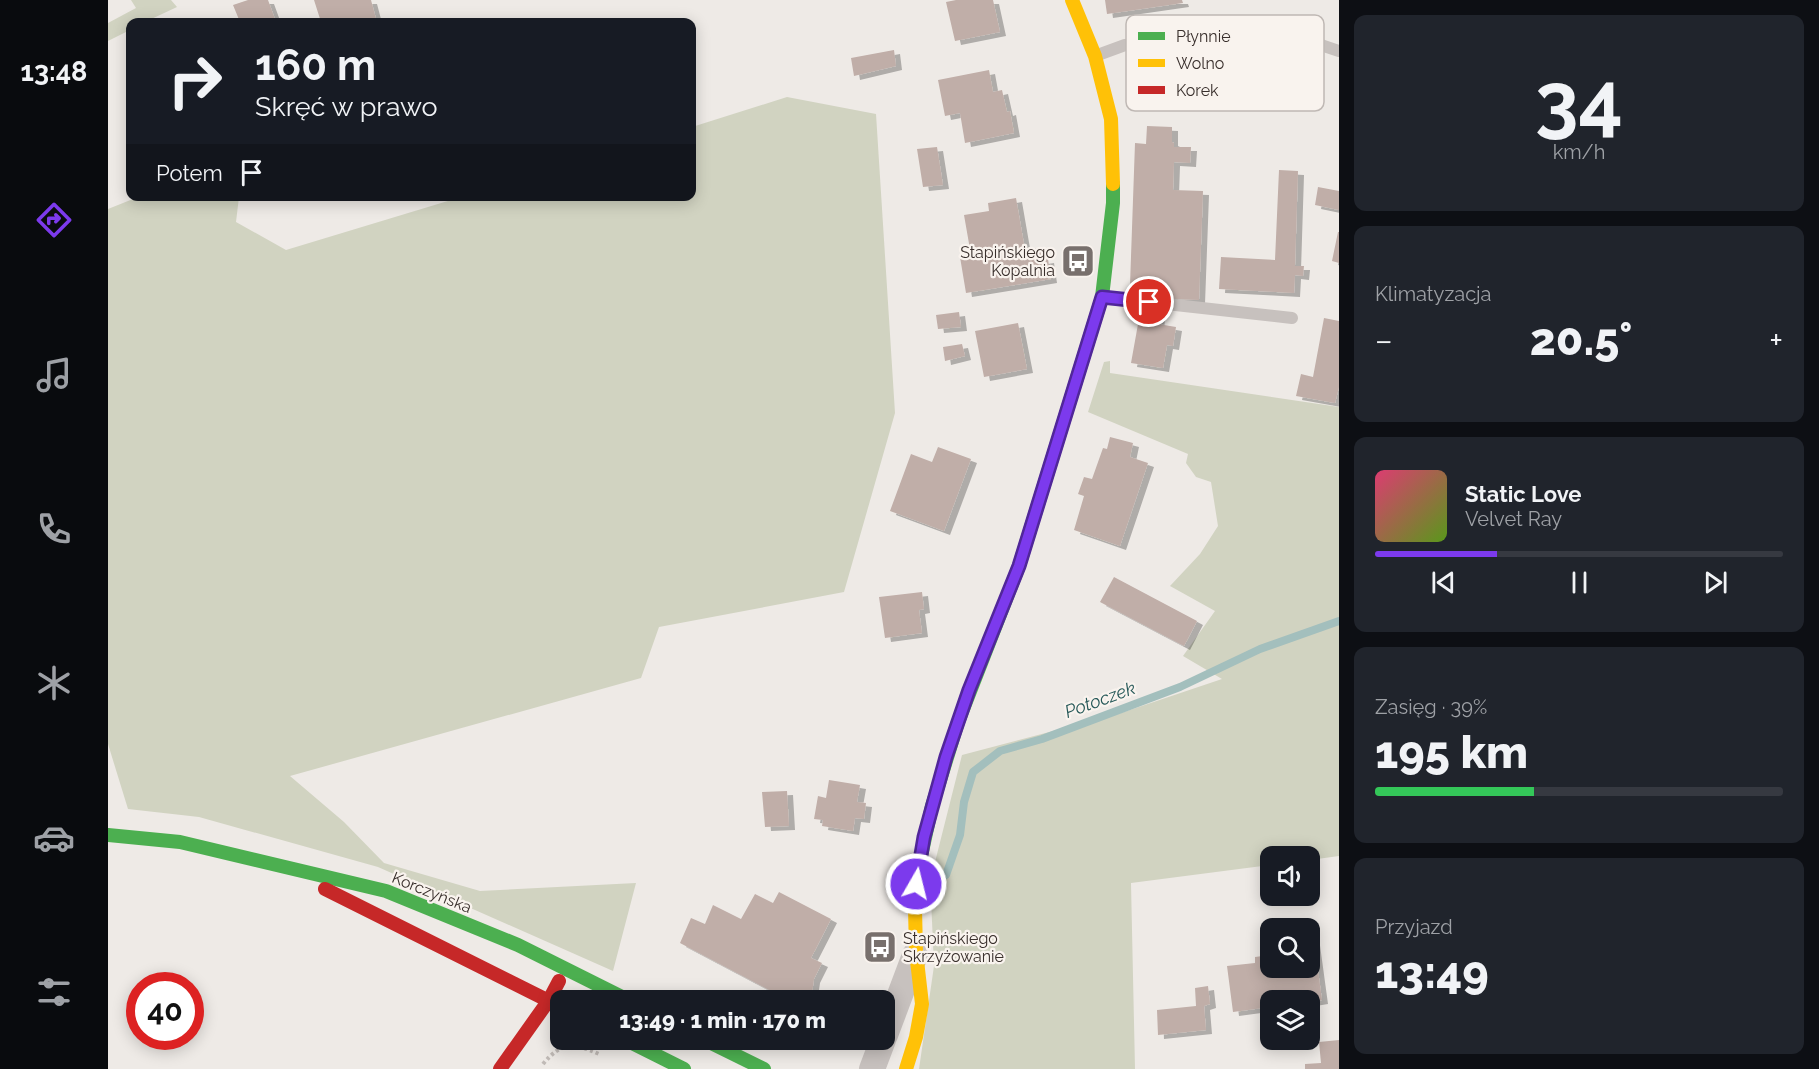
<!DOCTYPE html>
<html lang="pl">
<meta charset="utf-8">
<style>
:root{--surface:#171b24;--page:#20242c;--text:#f1f3f6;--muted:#9ea1a6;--line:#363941;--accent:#7c3aed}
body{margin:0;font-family:Raleway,sans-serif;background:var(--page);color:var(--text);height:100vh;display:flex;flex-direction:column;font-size:22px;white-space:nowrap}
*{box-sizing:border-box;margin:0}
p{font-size:20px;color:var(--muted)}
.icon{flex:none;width:33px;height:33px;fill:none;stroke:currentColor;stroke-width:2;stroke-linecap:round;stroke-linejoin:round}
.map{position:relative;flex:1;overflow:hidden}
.details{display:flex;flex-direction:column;gap:15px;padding:15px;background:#0d0f14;width:480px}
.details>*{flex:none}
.banner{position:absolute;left:18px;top:18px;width:570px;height:183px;border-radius:12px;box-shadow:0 3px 15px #0003;background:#171b24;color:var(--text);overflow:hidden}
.buttons{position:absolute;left:1152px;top:846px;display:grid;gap:12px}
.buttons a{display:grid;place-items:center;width:60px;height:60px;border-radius:12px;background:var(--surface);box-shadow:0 3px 15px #0003;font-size:30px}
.speed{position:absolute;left:18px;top:972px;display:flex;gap:12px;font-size:30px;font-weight:700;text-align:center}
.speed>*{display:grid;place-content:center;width:78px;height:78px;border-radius:50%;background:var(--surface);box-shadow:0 3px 15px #0003;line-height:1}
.speed .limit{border:9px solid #d22;background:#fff;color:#111}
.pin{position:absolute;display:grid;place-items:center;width:51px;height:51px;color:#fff;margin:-26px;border:3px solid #fff;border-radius:50%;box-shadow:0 2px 6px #0007}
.me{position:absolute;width:66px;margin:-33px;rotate:8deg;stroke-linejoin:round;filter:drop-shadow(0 0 4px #0008)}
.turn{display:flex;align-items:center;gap:21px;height:126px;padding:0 30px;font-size:27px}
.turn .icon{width:78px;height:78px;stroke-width:2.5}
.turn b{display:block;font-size:42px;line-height:51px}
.then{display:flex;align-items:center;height:57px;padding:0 30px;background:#0003;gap:12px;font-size:22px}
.big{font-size:45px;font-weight:800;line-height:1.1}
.details .tile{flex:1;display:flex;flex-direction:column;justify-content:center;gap:9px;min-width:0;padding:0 21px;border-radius:12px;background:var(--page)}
.details .dial{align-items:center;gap:0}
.dial b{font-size:78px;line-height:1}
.song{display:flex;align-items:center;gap:18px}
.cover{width:72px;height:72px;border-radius:9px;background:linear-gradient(135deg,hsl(340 70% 55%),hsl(90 70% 35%))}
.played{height:6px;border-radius:3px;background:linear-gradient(90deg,var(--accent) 30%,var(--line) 30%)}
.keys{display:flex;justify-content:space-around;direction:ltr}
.heat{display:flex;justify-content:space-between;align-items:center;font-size:33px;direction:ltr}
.charge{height:9px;border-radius:4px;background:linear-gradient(90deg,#34c759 39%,var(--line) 0)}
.trip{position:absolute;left:442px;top:990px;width:345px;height:60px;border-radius:12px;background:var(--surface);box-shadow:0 3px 15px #0003;font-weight:800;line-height:60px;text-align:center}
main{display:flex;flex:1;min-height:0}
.tab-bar{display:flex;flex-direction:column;width:108px;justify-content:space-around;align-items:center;background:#090b0e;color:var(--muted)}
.tab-bar .icon{width:42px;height:42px}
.tab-bar .current{color:var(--accent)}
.tab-bar b{font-size:27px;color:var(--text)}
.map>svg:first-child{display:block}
.green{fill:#d1d3c1}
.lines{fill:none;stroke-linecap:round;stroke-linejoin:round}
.stream{stroke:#a3bfbd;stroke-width:8}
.building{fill:#c0aea8;filter:url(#shadow)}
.path{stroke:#c0bab6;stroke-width:4;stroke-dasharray:3 3;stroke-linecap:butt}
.lane{stroke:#c7c1be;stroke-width:12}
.street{stroke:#c7c1be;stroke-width:26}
.fast{stroke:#4caf50;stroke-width:14}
.slow{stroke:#ffc107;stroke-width:14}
.jam{stroke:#c62828;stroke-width:14}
.route-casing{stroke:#51269a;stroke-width:15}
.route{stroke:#7c3aed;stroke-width:10}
.labels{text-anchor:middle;stroke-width:4.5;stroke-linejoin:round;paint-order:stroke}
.poi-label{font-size:16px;fill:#392f2c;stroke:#f9f3ee;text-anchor:end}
.street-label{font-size:16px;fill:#392f2c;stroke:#f9f3ee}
.water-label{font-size:18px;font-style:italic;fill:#245757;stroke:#f9f3ee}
.key{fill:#f9f3ee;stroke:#bfb8b4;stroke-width:1.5}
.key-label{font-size:16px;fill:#392f2c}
</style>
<main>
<nav class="tab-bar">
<b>13:48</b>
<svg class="icon current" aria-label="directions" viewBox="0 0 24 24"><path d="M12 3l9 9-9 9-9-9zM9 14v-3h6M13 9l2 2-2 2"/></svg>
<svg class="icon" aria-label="music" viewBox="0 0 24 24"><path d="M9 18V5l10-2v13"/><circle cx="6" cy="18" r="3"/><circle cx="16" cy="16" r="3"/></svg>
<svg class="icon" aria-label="phone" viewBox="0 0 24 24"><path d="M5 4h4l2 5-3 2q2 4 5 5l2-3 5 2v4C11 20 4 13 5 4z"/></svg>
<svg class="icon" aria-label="climate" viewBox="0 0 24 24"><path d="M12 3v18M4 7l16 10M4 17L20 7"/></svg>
<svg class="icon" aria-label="car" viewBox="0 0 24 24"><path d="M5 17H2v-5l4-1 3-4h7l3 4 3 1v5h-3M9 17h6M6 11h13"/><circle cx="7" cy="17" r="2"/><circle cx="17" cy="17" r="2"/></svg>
<svg class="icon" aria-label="filters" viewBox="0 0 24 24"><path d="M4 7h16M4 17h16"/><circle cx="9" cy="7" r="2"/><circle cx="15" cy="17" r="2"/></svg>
</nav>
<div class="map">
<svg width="1231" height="1069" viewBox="0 0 1231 1069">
<defs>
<filter id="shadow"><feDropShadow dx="6" dy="4" stdDeviation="0" flood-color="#0004"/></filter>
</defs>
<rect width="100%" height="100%" fill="#eeeae6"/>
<!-- green -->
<path class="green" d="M 23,0 L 63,0 L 69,7 L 37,22 L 22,22 L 22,30 L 0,41 L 0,23 L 28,8 Z
M 679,97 L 768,114 L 787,413 L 736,592 L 551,627 L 533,678 L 182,776 L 236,822 L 276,863 L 372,891 L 528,883 L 505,971 L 270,867 L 91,817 L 20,809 L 0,744 L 0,209 L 30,197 L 131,197 L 128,222 L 178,250 L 353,197 L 584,196 L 584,127 Z
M 1002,361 L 1002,373 L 1231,407 L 1231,856 L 1202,860 L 1202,856 L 1162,856 L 1162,865 L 1023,883 L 1027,1069 L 811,1069 L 826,966 L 823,899 L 826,866 L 854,755 L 1010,714 L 1114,679 L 1075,656 L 1107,611 L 1062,586 L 1092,554 L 1110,526 L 1103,482 L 1088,477 L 1078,463 L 1080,454 L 980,412 L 996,362 Z"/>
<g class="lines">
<!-- stream -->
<path class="stream" d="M 838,875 L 852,835 L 856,802 L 865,772 L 892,751 L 934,739 L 1072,687 L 1152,649 L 1231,621"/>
</g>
<!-- building -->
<path class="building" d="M 140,0 L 160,0 L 168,22 L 132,22 L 125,5 Z
M 206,0 L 263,0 L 268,19 L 257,22 L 213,22 Z
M 848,0 L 885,0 L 892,32 L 847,41 L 838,2 Z
M 997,0 L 1074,0 L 1075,3 L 999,14 Z
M 786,50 L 788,66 L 746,76 L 743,58 Z
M 881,70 L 885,92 L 894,90 L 899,112 L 902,111 L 906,133 L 857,143 L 852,113 L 837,116 L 830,80 Z
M 1039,126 L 1064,127 L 1064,142 L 1066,143 L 1066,147 L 1083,147 L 1082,163 L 1066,162 L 1065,190 L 1095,191 L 1091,300 L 1047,298 L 1047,287 L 1022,285 L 1027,143 L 1038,144 Z
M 829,147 L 835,185 L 815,187 L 809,149 Z
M 1171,170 L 1190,171 L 1187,266 L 1196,266 L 1195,276 L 1187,275 L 1186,293 L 1111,289 L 1113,257 L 1167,260 Z
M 1210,187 L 1231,191 L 1231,210 L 1207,205 Z
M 908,198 L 917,250 L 932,248 L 934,260 L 940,259 L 943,279 L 858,293 L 852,257 L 863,255 L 856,215 L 881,211 L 880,203 Z
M 1230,232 L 1231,232 L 1231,263 L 1224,261 Z
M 851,312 L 853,327 L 830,329 L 828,315 Z
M 1032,313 L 1051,316 L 1050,324 L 1068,327 L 1065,346 L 1059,345 L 1055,368 L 1023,363 Z
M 1216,318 L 1231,321 L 1231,387 L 1227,403 L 1188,396 L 1193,374 L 1205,377 Z
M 910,323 L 919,369 L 876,377 L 867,331 Z
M 854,344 L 857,356 L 837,361 L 835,347 Z
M 1002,437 L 1025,443 L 1022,457 L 1040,463 L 1012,546 L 966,530 L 976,496 L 970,494 L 976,477 L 984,479 L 995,448 L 999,449 Z
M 830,447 L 863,459 L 836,531 L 782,511 L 803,454 L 824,462 Z
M 1006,577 L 1089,621 L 1076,646 L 992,602 Z
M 814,592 L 816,609 L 811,610 L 814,633 L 777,638 L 771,597 Z
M 721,780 L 752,785 L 749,802 L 758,803 L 756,819 L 747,818 L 745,831 L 714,826 L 715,820 L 706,819 L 710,796 L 718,798 Z
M 679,791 L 681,826 L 657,827 L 654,792 Z
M 671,892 L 723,919 L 703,958 L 714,963 L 706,979 L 703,1000 L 680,1000 L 572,943 L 583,918 L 597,924 L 605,905 L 633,919 L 647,894 L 665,903 Z
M 1205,934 L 1214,1000 L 1202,1002 L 1162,1000 L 1162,1007 L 1125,1012 L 1119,966 L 1147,963 L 1147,957 L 1162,955 L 1162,968 L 1202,968 L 1202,935 Z
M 1100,986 L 1102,1004 L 1096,1006 L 1098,1030 L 1050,1035 L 1049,1010 L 1088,1006 L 1087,988 Z
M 1231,1040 L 1231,1069 L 1197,1069 L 1197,1064 L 1213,1063 L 1211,1042 Z"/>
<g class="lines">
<!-- path -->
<path class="path" d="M 435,1064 C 454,1041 466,1043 491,1054"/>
<!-- lane -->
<path class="lane" d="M 987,56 L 1017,45 L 1074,38 L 1210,44 L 1231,51
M 995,297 L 1184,318"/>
<!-- street -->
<path class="street" d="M 777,1035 L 807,955
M 764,1069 L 775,1040"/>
<!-- fast -->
<path class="fast" d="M 0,835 L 72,842 L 278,891 L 410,945 L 520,1000
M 811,865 L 824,806 L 850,722 L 911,566 L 994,297 L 1005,203 L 1005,184
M 518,1040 L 576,1069
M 597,1040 L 656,1069"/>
<!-- slow -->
<path class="slow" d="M 964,0 L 987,56 L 1003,119 L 1005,184
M 798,1069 L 808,1037 L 814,1004 L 808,952 L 807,908 L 811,865"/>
<!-- jam -->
<path class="jam" d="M 217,889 L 453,1007
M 392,1069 L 441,1000 L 451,981"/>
</g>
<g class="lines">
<defs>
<path id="route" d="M 808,884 L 816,837 L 838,757 L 861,690 L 911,566 L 994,297 L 1041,302"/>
</defs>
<!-- route casing -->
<use href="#route" class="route-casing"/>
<!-- route -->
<use href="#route" class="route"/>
</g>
<!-- icons -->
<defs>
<symbol id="bus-square" viewBox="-11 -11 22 22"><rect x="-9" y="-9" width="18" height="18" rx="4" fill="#78706d" stroke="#f9f3ee"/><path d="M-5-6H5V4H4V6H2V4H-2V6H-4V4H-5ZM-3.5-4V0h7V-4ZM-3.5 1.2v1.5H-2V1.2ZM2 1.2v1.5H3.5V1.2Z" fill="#fff"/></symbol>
</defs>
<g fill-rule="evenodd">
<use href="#bus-square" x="951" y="242" width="38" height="38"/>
<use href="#bus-square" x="753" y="928" width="38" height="38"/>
</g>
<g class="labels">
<!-- poi labels -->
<g class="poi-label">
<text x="947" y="258">Stapińskiego<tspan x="947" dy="18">Kopalnia</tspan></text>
<text x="795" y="944" text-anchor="start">Stapińskiego<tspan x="795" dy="18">Skrzyżowanie</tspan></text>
</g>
<!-- street labels -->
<g class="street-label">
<text transform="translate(324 892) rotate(22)" y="6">Korczyńska</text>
</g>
<!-- water labels -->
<g class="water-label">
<text transform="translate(992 700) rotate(-20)" y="6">Potoczek</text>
</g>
</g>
<!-- legend -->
<rect x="1018" y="15" width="198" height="96" rx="9" class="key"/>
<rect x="1030" y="32" width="27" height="8" fill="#4caf50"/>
<rect x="1030" y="59" width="27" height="8" fill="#ffc107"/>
<rect x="1030" y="86" width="27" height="8" fill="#c62828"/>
<g class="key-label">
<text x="1068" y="42">Płynnie</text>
<text x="1068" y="69">Wolno</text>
<text x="1068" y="96">Korek</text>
</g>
</svg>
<div class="buttons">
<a><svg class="icon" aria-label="sound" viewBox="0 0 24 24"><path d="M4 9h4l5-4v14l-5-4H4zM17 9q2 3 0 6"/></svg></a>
<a><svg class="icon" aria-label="search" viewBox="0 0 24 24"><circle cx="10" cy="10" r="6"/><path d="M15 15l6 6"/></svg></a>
<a><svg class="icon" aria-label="layers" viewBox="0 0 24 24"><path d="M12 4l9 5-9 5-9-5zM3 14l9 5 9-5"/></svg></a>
</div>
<div class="speed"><div class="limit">40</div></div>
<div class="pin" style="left:1041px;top:302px;background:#d93025"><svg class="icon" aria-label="arrive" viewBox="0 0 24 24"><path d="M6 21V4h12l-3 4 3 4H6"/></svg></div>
<svg class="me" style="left:808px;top:884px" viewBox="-20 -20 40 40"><circle r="17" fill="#7c3aed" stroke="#fff" stroke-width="3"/><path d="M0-11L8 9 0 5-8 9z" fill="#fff"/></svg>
<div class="trip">13:49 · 1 min · 170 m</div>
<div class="banner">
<div class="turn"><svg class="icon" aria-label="right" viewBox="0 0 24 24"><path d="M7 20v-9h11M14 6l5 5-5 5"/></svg><div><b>160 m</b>Skręć w prawo</div></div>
<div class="then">Potem<svg class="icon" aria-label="arrive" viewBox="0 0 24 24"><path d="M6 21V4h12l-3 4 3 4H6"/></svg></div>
</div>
</div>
<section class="details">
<div class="tile dial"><b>34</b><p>km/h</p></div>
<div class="tile"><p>Klimatyzacja</p>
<div class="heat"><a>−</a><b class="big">20.5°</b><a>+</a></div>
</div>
<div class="tile">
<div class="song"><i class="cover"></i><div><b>Static Love</b><p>Velvet Ray</p></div></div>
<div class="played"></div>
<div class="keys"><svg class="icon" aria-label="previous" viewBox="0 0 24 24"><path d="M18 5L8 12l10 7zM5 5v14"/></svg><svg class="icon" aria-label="pause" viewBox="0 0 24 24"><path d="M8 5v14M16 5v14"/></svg><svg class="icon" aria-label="next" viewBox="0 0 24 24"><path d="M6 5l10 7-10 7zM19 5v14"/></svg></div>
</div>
<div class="tile"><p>Zasięg · 39%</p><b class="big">195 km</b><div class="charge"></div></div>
<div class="tile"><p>Przyjazd</p><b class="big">13:49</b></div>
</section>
</main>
